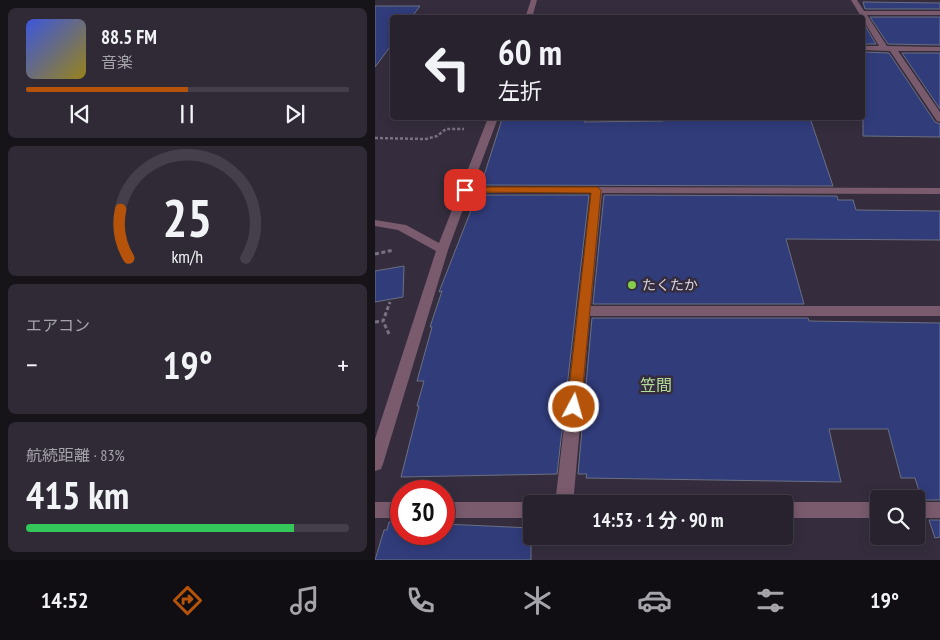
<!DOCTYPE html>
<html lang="ja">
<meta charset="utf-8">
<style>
:root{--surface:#28222e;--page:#302a36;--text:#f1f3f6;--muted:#a5a4aa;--line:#443f4a;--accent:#b45309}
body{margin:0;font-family:"PT Sans Narrow","Noto Sans JP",sans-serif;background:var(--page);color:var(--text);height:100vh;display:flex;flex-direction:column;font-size:19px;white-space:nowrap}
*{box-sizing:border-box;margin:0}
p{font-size:16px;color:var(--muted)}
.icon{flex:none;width:28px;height:28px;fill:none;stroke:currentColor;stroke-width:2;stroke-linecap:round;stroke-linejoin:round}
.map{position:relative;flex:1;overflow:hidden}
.side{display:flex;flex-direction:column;gap:8px;padding:8px;background:#161319;width:375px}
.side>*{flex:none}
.guide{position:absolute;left:15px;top:15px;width:475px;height:105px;border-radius:5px;box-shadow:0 2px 12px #0003,0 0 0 1px var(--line);background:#28222e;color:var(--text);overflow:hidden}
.controls{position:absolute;left:495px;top:490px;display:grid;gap:10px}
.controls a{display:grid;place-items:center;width:55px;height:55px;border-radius:5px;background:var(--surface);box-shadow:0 2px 12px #0003,0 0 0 1px var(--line);font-size:25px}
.speed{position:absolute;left:15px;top:480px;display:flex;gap:10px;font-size:25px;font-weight:700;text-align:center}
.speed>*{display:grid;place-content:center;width:65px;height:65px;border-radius:50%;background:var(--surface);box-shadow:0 2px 12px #0003,0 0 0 1px var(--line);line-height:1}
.speed .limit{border:8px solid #d22;background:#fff;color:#111}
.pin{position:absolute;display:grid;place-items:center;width:42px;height:42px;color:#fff;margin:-21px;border-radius:10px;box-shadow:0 2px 8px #0006}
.me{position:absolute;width:55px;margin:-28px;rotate:6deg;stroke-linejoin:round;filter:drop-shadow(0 0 4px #0008)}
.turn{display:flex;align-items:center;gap:18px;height:105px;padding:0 25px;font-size:22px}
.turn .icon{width:65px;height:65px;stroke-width:2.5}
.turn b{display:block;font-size:35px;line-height:42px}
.big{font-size:38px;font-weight:700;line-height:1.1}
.side .tile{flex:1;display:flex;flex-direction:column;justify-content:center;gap:8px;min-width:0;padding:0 18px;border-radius:8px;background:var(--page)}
.side .dial{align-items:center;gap:0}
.dial svg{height:130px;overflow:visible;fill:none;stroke:var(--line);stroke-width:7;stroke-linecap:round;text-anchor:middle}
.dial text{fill:var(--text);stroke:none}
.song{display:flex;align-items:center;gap:15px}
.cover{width:60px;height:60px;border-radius:8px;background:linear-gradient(135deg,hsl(230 70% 55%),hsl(50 70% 35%))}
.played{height:5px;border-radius:2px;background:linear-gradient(90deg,var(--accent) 50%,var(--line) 50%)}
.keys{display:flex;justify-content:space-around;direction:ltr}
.heat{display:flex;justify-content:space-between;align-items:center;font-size:28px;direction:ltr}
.charge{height:8px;border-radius:4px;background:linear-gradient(90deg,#34c759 83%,var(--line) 0)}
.trip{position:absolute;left:148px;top:495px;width:270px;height:50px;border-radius:5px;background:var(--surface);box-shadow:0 2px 12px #0003,0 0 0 1px var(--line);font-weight:700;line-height:50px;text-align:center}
.tab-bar{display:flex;height:80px;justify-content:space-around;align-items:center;background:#100e12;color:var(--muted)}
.tab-bar .icon{width:35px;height:35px}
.tab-bar .selected{color:var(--accent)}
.tab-bar b{font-size:22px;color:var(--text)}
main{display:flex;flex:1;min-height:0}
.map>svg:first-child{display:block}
.building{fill:#313c7b;stroke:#6b7082}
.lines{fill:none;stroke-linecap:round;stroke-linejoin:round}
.path-far1{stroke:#797280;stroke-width:2.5;stroke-dasharray:3 2;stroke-linecap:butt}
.path{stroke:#797280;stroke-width:3;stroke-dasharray:4 2.5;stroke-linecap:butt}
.minor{fill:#795b6d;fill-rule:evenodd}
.route{fill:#b45309;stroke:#753606}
.poi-dot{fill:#85cf4c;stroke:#352d3d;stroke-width:2}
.labels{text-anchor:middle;stroke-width:5;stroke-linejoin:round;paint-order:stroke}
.poi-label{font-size:14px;fill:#d8d4de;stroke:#352d3d;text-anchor:start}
.quarter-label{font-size:16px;fill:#b2dc99;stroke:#352d3d}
</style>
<main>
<section class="side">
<div class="tile">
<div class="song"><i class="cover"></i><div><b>88.5 FM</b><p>音楽</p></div></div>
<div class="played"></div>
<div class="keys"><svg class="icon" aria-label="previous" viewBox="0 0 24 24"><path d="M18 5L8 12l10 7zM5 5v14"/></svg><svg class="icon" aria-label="pause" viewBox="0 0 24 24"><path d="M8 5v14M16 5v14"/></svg><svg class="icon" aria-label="next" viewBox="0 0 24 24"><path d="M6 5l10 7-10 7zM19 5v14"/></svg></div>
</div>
<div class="tile dial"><svg viewBox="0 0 100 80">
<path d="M14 69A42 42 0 1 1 86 69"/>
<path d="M14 69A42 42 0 0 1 9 39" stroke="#b45309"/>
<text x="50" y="56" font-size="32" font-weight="700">25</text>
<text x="50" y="72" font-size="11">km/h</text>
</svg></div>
<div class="tile"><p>エアコン</p>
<div class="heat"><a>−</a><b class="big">19°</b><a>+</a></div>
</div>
<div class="tile"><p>航続距離 · 83%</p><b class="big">415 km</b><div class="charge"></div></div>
</section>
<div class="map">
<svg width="565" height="560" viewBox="0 0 565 560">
<rect width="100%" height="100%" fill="#352d3d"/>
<!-- building -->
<path class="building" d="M 488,2 L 565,3 L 565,9 L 490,9 Z
M 0,6 L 45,6 L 36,18 L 18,18 L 18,43 L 0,67 Z
M 495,17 L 565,17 L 565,45 L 513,44 Z
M 488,22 L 501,44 L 488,44 Z
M 488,52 L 514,53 L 560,122 L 565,124 L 565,137 L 488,136 Z
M 527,53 L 565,53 L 565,109 Z
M 288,118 L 435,118 L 458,186 L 106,185 L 127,119 L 210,120 L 209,122 L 288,121 Z
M 102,195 L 214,195 L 182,474 L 26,477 L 44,406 L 42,406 L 49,381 L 42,381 L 57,327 L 55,327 L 67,291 L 64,292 Z
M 229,195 L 462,196 L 463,200 L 478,200 L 481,210 L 565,211 L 565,240 L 411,239 L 429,304 L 218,304 Z
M 29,266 L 28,297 L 0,302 L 0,271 Z
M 217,318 L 433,318 L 434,321 L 565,323 L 565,500 L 547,500 L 540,478 L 526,478 L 513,429 L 454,429 L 466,482 L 211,478 L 212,474 L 203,474 Z
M 554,520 L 565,520 L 565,537 L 560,538 Z
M 14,522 L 26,522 L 26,534 L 69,534 L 69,524 L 156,528 L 156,560 L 0,560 L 9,530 L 12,530 Z"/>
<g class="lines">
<!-- path-far1 -->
<path class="path-far1" d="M 0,138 L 51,139 L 62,136 L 71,129 L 89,129"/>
<!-- path -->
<path class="path" d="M 0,254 L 19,250
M 0,322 L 8,321
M 14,334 L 8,321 L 15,302"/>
<!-- minor -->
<path class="minor" d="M 156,0 L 162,0 L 157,18 L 150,18 Z
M 476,0 L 482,0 L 489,11 L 565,11 L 565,15 L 492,15 L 512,46 L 565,47 L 565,51 L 523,51 L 565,112 L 565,122 L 562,121 L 515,51 L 488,50 L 488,46 L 504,46 Z
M 113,118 L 123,118 L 97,187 L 565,188 L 565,194 L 227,193 L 216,306 L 565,306 L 565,316 L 215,316 L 198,504 L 180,504 L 216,193 L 94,193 L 73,250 L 8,464 L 6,469 L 0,471 L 0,439 L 61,251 L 23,230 L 0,226 L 0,220 L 31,225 L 64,243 Z
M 0,502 L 26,502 L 26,518 L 0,518 Z
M 69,502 L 156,502 L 161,504 L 156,504 L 156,518 L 69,518 Z
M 409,502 L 504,502 L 504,518 L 409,518 L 409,504 L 404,504 Z
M 541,502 L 565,502 L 565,518 L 541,518 Z"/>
</g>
<!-- route -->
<path class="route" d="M 87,187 L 222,187 L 226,190 L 206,407 L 204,411 L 199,413 L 194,411 L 192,407 L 216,193 L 90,192 L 87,192 Z"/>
<!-- markers -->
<circle class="poi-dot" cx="257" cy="285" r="5"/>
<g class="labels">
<!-- poi labels -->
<g class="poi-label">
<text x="267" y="290">たくたか</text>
</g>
<!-- quarter labels -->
<g class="quarter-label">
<text x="281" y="391">笠間</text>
</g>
</g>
</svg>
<div class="controls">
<a><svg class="icon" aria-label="search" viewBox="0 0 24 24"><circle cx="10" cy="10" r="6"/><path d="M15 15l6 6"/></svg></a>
</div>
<div class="speed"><div class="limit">30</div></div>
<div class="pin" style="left:90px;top:190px;background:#d93025"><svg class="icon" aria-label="arrive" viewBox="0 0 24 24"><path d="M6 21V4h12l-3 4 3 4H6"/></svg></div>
<svg class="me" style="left:199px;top:407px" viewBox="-20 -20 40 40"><circle r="17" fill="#b45309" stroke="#fff" stroke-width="3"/><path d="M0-11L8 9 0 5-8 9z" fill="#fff"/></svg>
<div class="trip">14:53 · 1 分 · 90 m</div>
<div class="guide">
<div class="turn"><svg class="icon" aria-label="left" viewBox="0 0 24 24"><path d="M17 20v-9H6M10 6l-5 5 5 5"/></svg><div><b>60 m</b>左折</div></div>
</div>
</div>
</main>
<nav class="tab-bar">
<b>14:52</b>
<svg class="icon selected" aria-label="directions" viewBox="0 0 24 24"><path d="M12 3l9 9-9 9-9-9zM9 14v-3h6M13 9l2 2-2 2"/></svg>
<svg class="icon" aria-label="music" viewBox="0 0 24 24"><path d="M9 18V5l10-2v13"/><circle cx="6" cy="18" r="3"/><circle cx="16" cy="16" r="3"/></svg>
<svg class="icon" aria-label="phone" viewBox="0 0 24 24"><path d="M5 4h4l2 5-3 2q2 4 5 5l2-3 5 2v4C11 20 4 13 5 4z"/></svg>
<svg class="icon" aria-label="climate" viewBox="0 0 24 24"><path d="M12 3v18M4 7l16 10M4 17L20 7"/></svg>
<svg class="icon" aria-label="car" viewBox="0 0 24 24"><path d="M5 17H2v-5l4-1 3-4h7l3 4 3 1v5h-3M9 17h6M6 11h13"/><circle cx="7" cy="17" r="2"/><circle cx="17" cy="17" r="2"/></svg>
<svg class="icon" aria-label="filters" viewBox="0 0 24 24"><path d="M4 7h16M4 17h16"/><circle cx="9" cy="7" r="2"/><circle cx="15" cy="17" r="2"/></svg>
<b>19°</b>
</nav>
